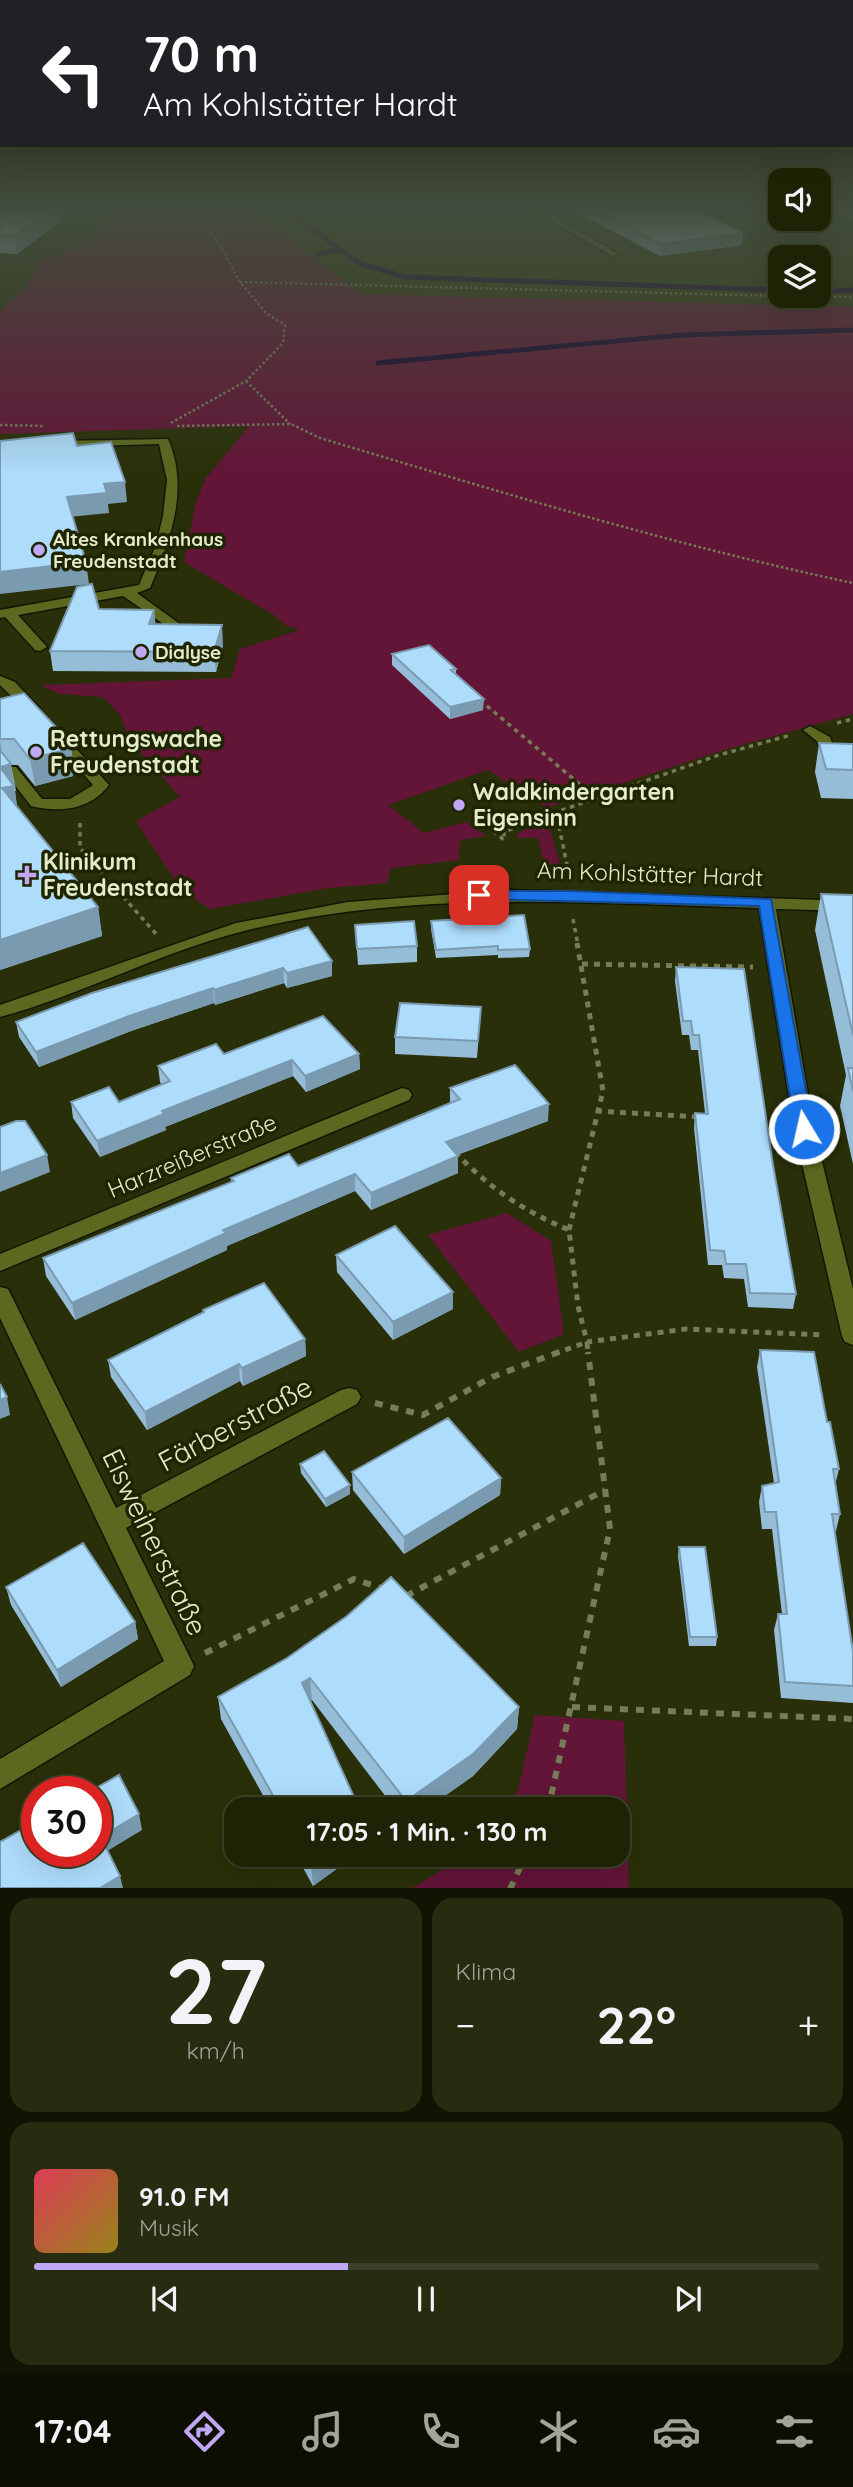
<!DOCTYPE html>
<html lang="de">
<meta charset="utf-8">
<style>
:root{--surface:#1f2306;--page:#272b10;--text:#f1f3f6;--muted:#a1a49b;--line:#3c4028;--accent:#c0a8f4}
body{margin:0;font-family:Quicksand,sans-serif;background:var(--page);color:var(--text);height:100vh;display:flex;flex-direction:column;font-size:26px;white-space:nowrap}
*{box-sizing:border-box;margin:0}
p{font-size:23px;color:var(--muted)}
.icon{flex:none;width:38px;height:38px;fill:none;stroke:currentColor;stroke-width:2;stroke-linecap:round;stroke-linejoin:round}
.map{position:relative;height:1888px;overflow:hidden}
.sheet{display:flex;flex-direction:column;gap:10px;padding:10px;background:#111303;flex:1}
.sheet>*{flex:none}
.banner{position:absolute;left:0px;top:0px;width:854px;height:147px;box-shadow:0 7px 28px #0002,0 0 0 2px var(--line);background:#202124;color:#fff;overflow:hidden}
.controls{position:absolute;left:768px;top:168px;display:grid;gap:14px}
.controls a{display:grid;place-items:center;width:63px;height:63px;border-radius:14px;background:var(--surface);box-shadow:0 7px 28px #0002,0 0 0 2px var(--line);font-size:35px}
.speed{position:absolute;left:21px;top:1776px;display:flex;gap:14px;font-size:35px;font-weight:700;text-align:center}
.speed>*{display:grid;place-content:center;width:91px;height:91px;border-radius:50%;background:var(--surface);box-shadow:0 7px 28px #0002,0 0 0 2px var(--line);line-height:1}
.speed .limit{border:10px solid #d22;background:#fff;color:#111}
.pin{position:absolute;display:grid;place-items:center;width:60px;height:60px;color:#fff;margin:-30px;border-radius:14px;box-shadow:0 4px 10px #0006}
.me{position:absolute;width:77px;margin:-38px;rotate:351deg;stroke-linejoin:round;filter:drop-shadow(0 0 5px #0008)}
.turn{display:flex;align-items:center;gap:24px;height:147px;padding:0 28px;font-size:32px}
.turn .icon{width:91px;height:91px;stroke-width:2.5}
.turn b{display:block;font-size:49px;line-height:60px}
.big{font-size:52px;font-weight:800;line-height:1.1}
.sheet .card{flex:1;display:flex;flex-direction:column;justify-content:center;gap:10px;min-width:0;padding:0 24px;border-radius:21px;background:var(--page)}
.sheet .dial{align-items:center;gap:0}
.dial b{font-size:91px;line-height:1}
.song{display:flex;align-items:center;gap:21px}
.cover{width:84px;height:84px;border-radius:10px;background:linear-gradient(135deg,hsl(350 70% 55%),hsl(50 70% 35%))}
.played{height:7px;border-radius:4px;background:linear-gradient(90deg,var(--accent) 40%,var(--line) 40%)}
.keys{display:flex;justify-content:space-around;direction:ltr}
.heat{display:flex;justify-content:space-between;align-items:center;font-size:38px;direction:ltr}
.sheet .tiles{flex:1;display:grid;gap:10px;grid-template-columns:1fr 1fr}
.card:last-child{grid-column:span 2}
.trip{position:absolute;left:224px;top:1797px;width:406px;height:70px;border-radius:21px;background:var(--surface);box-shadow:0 7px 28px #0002,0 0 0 2px var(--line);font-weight:800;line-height:70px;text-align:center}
.menu{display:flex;height:112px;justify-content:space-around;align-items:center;background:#0c0e02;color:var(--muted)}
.menu .icon{width:49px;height:49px}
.menu .current{color:var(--accent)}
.menu b{font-size:32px;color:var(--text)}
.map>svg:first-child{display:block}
.built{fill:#333a0e;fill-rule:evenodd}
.green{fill:#621537}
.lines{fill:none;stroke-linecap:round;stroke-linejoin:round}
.stream{stroke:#170033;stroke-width:5}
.minor-casing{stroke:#121602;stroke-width:3}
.path-far3{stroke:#757c57;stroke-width:2.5;stroke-dasharray:2.5 2.5;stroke-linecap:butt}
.path-far2{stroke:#757c57;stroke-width:3.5;stroke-dasharray:4.5 4.5;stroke-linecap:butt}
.path-far1{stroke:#757c57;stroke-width:5;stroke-dasharray:6 6;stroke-linecap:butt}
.path{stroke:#757c57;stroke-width:6;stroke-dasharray:8 8;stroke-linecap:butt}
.minor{fill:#5c681f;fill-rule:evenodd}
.wall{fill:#96bdd8}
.shaded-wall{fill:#7a9ab0}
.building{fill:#aedcfb;stroke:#7a9ab0;stroke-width:2}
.route{fill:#1a73e8;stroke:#114b97;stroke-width:2}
.poi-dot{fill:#c0a8f4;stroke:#1f2500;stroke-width:2.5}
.labels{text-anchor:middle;stroke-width:7;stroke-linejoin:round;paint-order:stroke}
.far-poi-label{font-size:19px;font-weight:bold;fill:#e4edc9;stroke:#1f2500;text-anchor:start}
.poi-label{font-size:23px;font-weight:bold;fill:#e4edc9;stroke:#1f2500;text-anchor:start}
.street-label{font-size:23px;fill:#e4edc9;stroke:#1f2500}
.near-street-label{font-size:28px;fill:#e4edc9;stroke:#1f2500}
</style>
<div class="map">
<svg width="853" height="1889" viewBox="0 0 853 1889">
<rect width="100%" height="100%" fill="#292f08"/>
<!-- built -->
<path class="built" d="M 250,210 L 780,210 L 780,219 L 819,219 L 819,210 L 853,210 L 853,307 L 362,294 ZM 780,257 L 819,257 L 819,296 L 780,296 Z"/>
<!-- green -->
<path class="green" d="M 112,210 L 250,210 L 362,294 L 853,307 L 853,714 L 724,750 L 547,808 L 488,770 L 388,805 L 424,833 L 466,822 L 486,836 L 460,840 L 459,860 L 391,868 L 387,883 L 328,888 L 210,909 L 182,890 L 136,821 L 180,797 L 129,739 L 120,715 L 103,697 L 59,694 L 41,685 L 231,678 L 240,649 L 300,630 L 285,625 L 274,615 L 184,562 L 196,502 L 206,478 L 249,426 L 0,434 L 0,311 L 28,285 L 41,261 C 66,254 106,238 112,210 Z
M 541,823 L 550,830 L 565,881 L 548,880 L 538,838 L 518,838 L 518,833 Z
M 507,1213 L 551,1241 L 564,1334 L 519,1352 L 428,1235 Z
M 535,1715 L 624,1721 L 629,1888 L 412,1888 L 454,1863 L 461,1855 L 618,1855 L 618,1810 L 501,1809 L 518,1790 Z"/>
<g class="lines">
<!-- stream -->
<path class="stream" d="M 285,210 L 361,264 L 405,277 L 780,290
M 316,254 L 341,250
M 819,292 L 853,290
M 378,363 L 682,335 L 853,330"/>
<defs>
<path id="minor" d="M 533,210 L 542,210 L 619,254 L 612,256 Z
M 830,210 L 840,210 L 853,215 L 853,220 Z
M 168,439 C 190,489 170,541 150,588 L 137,593 L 184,627 L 177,631 L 172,630 L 123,596 L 18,615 L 47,647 L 40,651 L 35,650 L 5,617 L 0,618 L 0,610 L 139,585 L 156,545 L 163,516 L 167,480 L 159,444 L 54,447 L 49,444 L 54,441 Z
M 0,676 L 15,682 L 38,707 L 40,710 L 38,713 L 28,713 L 0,685 Z
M 810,726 L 830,737 L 837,757 L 853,757 L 853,767 L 825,764 L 818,742 L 803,730 Z
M 57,732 L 62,733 L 109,785 C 90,810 60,813 31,806 L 3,770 L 6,767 L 16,767 L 42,799 L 70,799 L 93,785 L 50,736 Z
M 509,890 L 853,901 L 853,911 L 776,909 L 814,1129 L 853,1289 L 853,1345 L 845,1342 L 842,1336 L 794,1129 L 759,908 C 587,903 409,889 240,932 C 159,953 81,995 0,1017 L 0,1005 L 236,923 L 348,902 Z
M 402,1088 L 409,1090 L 412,1095 L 409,1100 L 0,1271 L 0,1254 Z
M 0,1287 L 8,1289 L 11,1295 L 116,1508 L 341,1390 L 349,1388 L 357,1390 L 361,1397 L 357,1404 L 126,1528 L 194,1666 L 190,1675 L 0,1789 L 0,1759 L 164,1661 L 0,1318 Z"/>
</defs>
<!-- minor casing -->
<use href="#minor" class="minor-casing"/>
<!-- path-far3 -->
<path class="path-far3" d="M 240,282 L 780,296
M 784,296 L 853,297
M 246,381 L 290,424
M 171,423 L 246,381 L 283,343 L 285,325 L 266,313 L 240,282 L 217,240 L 195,217 L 192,210
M 0,425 L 45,426
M 177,426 L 291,424 L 320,438 C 497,491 672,545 853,583"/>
<!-- path-far2 -->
<path class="path-far2" d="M 480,700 L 596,798
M 837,723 L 853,719
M 472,814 L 504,840 L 504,832 L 548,815
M 80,823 L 80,848 L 157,935
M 569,875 L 558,821 L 548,815 L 719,755 L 791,735
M 573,919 L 578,945"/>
<!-- path-far1 -->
<path class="path-far1" d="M 582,964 L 753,967
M 596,1111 L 700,1117
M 455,1152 C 489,1188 524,1211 569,1230 L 578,1306 L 587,1342 L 686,1329 L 824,1335
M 569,1230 L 603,1091 L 577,943
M 554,1354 L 587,1342 L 588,1354"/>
<!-- path -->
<path class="path" d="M 375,1403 L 423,1415 L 492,1377 L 559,1352
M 406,1596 L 605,1490
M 205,1653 L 354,1579 L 384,1589
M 572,1707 L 853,1719
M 548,1810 L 610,1529 L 588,1352
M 510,1889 L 526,1855"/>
<!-- minor -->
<use href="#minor" class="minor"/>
</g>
<!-- wall -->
<path class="wall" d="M 0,210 L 60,210 L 61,221 L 17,254 L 0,253 Z
M 572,210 L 694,210 L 743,233 L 742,245 L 660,256 Z
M 99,609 L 154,610 L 155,624 L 223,645 L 216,672 L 53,671 L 50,651 Z
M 392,654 L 456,669 L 456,674 L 483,710 L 450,719 L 392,665 Z
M 0,699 L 70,742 L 74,768 L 72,769 L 73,776 L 35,786 L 18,765 L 11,765 L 16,791 L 15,791 L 17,807 L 98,907 L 102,936 L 0,970 Z
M 819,743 L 853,744 L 853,799 L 821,798 L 815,772 Z
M 821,894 L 853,895 L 853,1164 L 840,1106 L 846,1075 L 815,930 Z
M 431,921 L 530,949 L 529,957 L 498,958 L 498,955 L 436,958 L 431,929 Z
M 355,925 L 417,946 L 417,962 L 358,965 Z
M 308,927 L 332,976 L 287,988 L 284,983 L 215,1005 L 214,1003 L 131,1031 L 39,1067 L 19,1037 L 16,1022 Z
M 676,967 L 773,1165 L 796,1294 L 793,1309 L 748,1307 L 744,1279 L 724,1278 L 722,1265 L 708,1265 L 694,1128 L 695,1113 L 705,1113 L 698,1050 L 691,1050 L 689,1035 L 682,1035 L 675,981 Z
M 481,1007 L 477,1058 L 395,1054 L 395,1037 Z
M 224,1054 L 359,1054 L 360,1069 L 306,1092 L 293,1076 L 165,1127 L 166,1130 L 100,1157 L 73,1118 L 71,1102 L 119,1102 L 162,1085 L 160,1082 L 158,1066 Z
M 450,1088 L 548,1121 L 457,1155 L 458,1156 L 458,1173 L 371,1210 L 355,1191 L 227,1246 L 227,1250 L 75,1320 L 46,1276 L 43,1258 L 231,1182 L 231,1178 L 298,1166 L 450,1103 Z
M 336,1255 L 453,1292 L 453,1309 L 393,1340 L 337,1272 Z
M 203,1310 L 305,1339 L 306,1356 L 243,1386 L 240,1381 L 147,1430 L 111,1377 L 108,1360 L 203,1313 Z
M 760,1350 L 827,1422 L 839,1469 L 835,1485 L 840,1514 L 836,1531 L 835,1531 L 853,1652 L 853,1703 L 781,1698 L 774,1630 L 778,1614 L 782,1614 L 772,1529 L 762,1529 L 759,1502 L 762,1486 L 774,1483 L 757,1367 Z
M 300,1464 L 350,1494 L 326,1507 L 301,1473 Z
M 352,1472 L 501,1478 L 500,1495 L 404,1554 L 353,1490 Z
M 679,1547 L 717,1637 L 716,1646 L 689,1646 L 678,1556 Z
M 6,1587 L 135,1622 L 138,1639 L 61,1687 L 11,1605 Z
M 287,1658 L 519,1707 L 517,1729 L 473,1776 L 425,1810 L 396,1810 L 312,1700 L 310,1701 L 360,1810 L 271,1810 L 221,1719 L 218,1697 Z
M 296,1855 L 356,1855 L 313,1886 Z"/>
<!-- shaded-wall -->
<path class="shaded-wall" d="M 51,210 L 60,210 L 61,221 L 17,254 L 14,236 Z
M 743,233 L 742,245 L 660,256 L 661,244 Z
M 125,482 L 127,502 L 108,504 L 109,513 L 69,517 L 67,497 L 104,484 Z
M 86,562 L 89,584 L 0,594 L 0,572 Z
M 154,610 L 156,629 L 149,624 Z
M 222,625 L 223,645 L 216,672 L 214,652 Z
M 484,699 L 483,710 L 450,719 L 450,707 Z
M 0,740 L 4,765 L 11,764 L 18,813 L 7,815 L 0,767 Z
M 70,742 L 74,768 L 72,769 L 73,776 L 35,786 L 30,759 Z
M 98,907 L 102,936 L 0,970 L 0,940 Z
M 332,961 L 332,976 L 287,988 L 287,973 Z
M 283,968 L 284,983 L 215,1005 L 214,990 Z
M 213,988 L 214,1003 L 131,1031 L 39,1067 L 36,1052 L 129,1016 Z
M 359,1054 L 360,1069 L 306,1092 L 305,1076 Z
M 292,1060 L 293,1076 L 165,1127 L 166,1130 L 100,1157 L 97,1141 L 162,1111 Z
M 549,1104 L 548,1121 L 446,1159 L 446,1142 Z
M 47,1155 L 50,1172 L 0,1192 L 0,1173 Z
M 458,1156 L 458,1173 L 371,1210 L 371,1193 Z
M 355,1174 L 355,1191 L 227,1246 L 227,1250 L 75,1320 L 72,1303 L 223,1230 Z
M 453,1292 L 453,1309 L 393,1340 L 393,1322 Z
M 305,1339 L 306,1356 L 243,1386 L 242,1368 Z
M 239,1364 L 240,1381 L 147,1430 L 145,1412 Z
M 7,1397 L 10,1415 L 0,1419 L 0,1400 Z
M 501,1478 L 500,1495 L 404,1554 L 404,1537 Z
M 350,1485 L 350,1494 L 326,1507 L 325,1499 Z
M 135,1622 L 138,1639 L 61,1687 L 57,1670 Z
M 310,1678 L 312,1700 L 303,1705 L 302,1683 Z
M 519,1707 L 517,1729 L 473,1776 L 425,1810 L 406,1810 L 406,1801 Z
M 139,1814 L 142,1830 L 104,1853 L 101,1837 Z
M 324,1855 L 356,1855 L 313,1886 L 311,1864 Z
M 120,1876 L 123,1888 L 100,1888 Z"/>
<!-- building -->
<path class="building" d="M 0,210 L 51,210 L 14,236 L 0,235 Z
M 595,210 L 694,210 L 743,233 L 661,244 Z
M 73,433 L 77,446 L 111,442 L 125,482 L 104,484 L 107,493 L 67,497 L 86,562 L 0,572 L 0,441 Z
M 92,584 L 99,609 L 154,610 L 149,624 L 222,625 L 214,652 L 50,651 L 77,587 Z
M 429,645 L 456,669 L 451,670 L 484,699 L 450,707 L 392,654 Z
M 24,693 L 70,742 L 63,744 L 69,749 L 30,759 L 14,739 L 0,739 L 0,699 Z
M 819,743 L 853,744 L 853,770 L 826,769 Z
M 0,750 L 11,764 L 0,767 Z
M 0,767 L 14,786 L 2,788 L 98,907 L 0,940 Z
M 821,894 L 853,895 L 853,1035 Z
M 524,915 L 530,949 L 498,950 L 498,946 L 436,950 L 431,921 Z
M 414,921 L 417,946 L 357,949 L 355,925 Z
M 308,927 L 332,961 L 287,973 L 283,968 L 214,990 L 213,988 L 129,1016 L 36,1052 L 16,1022 L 92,993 Z
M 676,967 L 744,969 L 773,1165 L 796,1294 L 750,1293 L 746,1264 L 726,1264 L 724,1251 L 710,1250 L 695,1113 L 708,1114 L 699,1035 L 693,1035 L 691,1021 L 683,1021 Z
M 400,1003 L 481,1007 L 478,1041 L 395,1037 Z
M 323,1016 L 359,1054 L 305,1076 L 292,1060 L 162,1111 L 164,1114 L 97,1141 L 71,1102 L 109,1087 L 119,1102 L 170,1081 L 158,1066 L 216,1044 L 224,1054 Z
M 515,1065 L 549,1104 L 446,1142 L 458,1156 L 371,1193 L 355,1174 L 223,1230 L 226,1233 L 72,1303 L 43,1258 L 234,1181 L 231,1178 L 289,1154 L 298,1166 L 460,1099 L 450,1088 Z
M 848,1068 L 853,1068 L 853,1091 Z
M 16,1121 L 25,1121 L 47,1155 L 0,1173 L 0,1127 Z
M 395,1226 L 453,1292 L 393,1322 L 336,1255 Z
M 264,1283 L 305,1339 L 242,1368 L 239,1364 L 145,1412 L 108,1360 L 204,1312 L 203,1310 Z
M 760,1350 L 814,1352 L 827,1422 L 830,1422 L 839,1469 L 833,1469 L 840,1514 L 832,1514 L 853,1652 L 853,1686 L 785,1682 L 778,1614 L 787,1614 L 776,1512 L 765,1512 L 762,1486 L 779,1482 Z
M 0,1384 L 7,1397 L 0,1400 Z
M 448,1418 L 501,1478 L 404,1537 L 352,1472 Z
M 324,1451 L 350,1485 L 325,1499 L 300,1464 Z
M 83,1543 L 135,1622 L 57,1670 L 6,1587 Z
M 679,1547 L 705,1547 L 717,1637 L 690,1637 Z
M 391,1577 L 519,1707 L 473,1754 L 406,1801 L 310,1678 L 302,1683 L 360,1810 L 281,1810 L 218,1697 L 287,1658 L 347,1616 Z
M 119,1775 L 139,1814 L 101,1837 L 120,1876 L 100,1888 L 0,1888 L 0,1842 L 37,1821 L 37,1852 L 96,1852 L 96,1792 L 89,1792 Z
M 306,1855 L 324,1855 L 311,1864 Z"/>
<!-- sky -->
<linearGradient id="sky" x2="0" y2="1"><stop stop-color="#171a04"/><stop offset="0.44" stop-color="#434d3d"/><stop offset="1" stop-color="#434d3d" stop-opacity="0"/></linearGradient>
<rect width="853" height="474" fill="url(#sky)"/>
<!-- route -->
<path class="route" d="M 479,891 L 571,891 L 771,899 L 813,1129 L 810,1133 L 797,1133 L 795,1129 L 759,906 L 473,899 L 471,895 Z"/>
<!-- markers -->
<g class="poi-dot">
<circle cx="39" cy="550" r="7"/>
<circle cx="141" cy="652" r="7"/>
<circle cx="36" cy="752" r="7"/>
<circle cx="459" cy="805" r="7"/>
<path d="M23.5 864.5h7v7h7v7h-7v7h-7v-7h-7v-7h7z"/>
</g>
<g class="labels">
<!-- far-poi labels -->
<g class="far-poi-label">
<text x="53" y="546">Altes Krankenhaus<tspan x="53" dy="22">Freudenstadt</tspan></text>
<text x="155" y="659">Dialyse</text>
</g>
<!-- poi labels -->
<g class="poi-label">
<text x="50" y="747">Rettungswache<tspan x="50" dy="26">Freudenstadt</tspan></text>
<text x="473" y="800">Waldkindergarten<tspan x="473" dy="26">Eigensinn</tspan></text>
<text x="43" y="870">Klinikum<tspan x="43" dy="26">Freudenstadt</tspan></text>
</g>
<!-- street labels -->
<g class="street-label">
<text transform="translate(650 874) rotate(2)" y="8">Am Kohlstätter Hardt</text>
<text transform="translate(192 1156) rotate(-23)" y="8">Harzreißerstraße</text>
</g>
<!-- near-street labels -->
<g class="near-street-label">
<text transform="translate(235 1424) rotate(-28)" y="10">Färberstraße</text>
<text transform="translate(155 1542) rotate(64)" y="10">Eisweiherstraße</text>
</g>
</g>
</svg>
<div class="controls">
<a><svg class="icon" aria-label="sound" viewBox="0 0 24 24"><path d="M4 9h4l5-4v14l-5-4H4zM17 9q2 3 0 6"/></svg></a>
<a><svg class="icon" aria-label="layers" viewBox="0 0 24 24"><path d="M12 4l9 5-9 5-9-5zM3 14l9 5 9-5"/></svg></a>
</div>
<div class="speed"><div class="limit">30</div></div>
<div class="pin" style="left:479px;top:895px;background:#d93025"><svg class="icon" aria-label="arrive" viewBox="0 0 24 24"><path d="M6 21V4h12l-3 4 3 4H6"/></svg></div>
<svg class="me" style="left:804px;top:1129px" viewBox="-20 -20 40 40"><circle r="17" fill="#1a73e8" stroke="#fff" stroke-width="3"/><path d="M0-11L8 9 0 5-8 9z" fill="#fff"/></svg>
<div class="trip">17:05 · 1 Min. · 130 m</div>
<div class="banner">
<div class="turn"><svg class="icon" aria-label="left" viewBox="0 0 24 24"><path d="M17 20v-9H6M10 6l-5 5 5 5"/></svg><div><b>70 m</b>Am Kohlstätter Hardt</div></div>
</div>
</div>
<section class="sheet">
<div class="tiles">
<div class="card dial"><b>27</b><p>km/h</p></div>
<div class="card"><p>Klima</p>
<div class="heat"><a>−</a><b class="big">22°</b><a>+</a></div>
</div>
<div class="card">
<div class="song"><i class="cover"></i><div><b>91.0 FM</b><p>Musik</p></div></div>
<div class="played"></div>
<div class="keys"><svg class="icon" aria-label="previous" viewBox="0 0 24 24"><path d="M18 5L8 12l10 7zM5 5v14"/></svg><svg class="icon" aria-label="pause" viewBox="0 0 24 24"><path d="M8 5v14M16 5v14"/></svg><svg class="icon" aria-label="next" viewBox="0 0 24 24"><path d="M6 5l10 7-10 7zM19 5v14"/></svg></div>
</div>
</div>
</section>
<nav class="menu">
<b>17:04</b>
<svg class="icon current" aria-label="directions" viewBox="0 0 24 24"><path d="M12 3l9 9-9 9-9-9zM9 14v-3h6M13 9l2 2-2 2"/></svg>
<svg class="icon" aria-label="music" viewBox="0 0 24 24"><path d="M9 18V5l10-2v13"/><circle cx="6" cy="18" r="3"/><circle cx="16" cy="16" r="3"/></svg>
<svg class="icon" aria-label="phone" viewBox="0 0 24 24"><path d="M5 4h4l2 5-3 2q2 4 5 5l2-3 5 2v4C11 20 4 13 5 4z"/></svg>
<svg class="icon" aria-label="climate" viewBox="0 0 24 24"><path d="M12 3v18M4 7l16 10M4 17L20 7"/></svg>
<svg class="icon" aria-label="car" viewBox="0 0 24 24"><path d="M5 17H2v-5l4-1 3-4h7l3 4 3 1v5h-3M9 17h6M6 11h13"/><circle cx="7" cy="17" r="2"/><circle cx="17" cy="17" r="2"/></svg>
<svg class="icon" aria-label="filters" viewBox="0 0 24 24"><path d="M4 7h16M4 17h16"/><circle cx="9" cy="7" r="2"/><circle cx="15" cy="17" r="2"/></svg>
</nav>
